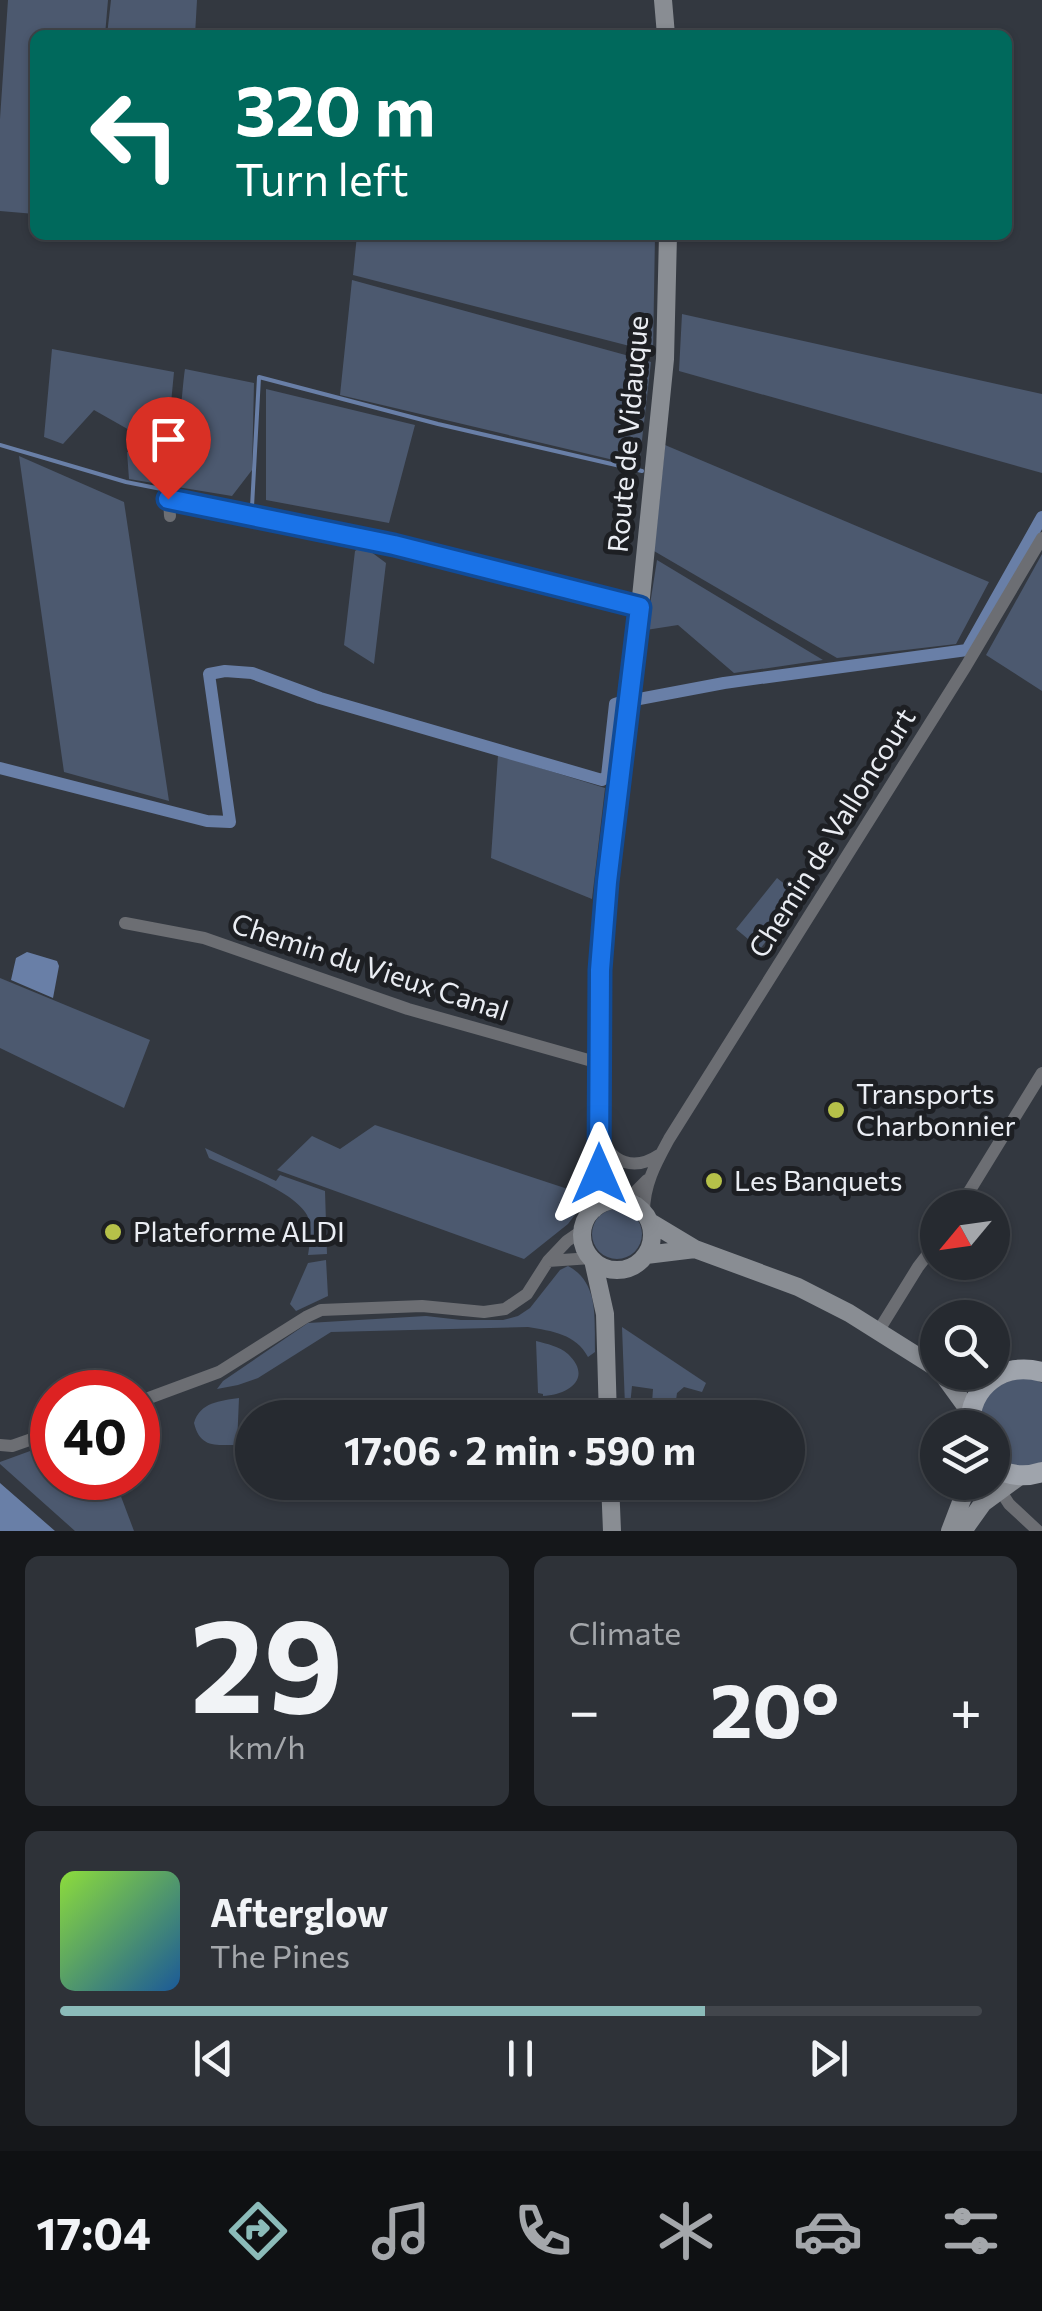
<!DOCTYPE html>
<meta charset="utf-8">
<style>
:root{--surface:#262a30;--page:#2e3238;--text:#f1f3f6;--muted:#a4a7ab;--line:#42464c;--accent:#8bbbb9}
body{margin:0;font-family:Commissioner,sans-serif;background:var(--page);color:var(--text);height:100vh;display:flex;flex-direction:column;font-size:38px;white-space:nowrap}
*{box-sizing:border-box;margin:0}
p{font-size:32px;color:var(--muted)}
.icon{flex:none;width:55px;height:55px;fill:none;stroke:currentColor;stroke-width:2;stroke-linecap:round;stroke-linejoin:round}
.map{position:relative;height:1531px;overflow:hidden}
.sheet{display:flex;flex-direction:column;gap:25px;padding:25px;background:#15171a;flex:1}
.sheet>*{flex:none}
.guide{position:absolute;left:30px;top:30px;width:982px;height:210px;border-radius:15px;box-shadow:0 2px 8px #0004,0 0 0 2px var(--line);background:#00695c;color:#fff;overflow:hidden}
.needle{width:65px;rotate:241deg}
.fabs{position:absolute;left:920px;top:1190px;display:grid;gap:20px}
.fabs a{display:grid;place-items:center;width:90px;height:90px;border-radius:50%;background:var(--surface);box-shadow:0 2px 8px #0004,0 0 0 2px var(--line);font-size:50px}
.speed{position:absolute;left:30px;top:1370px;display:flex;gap:20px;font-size:50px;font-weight:700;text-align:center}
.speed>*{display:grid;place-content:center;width:130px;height:130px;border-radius:50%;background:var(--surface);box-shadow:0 2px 8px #0004,0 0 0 2px var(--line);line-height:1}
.speed .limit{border:15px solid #d22;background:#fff;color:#111}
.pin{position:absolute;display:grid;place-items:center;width:85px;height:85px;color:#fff;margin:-102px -42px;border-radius:50% 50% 50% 0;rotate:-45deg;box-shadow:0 0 10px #0007}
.pin .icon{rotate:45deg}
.me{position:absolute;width:110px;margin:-55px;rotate:0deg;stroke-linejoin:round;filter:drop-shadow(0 0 8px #0008)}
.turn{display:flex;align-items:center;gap:35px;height:210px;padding:0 40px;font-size:45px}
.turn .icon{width:130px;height:130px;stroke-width:2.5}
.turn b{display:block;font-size:70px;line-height:85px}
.big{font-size:75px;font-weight:700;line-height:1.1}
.sheet .card{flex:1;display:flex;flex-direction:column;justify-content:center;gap:15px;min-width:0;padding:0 35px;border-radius:15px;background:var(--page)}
.sheet .dial{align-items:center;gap:0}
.dial b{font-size:130px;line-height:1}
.song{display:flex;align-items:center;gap:30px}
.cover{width:120px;height:120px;border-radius:15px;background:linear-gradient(135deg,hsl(90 70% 55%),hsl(210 70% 35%))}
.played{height:10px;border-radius:5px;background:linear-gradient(90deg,var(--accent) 70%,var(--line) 70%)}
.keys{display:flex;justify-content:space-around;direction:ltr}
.heat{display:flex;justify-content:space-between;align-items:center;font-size:55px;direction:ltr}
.sheet .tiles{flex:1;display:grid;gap:25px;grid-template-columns:1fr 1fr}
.card:last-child{grid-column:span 2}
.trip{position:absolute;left:235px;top:1400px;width:570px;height:100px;border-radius:50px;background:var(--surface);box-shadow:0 2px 8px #0004,0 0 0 2px var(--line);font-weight:700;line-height:100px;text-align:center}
.tab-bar{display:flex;height:160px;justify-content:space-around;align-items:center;background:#0f1113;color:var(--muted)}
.tab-bar .icon{width:70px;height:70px}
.tab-bar .selected{color:var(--accent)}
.tab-bar b{font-size:45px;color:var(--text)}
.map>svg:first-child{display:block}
.green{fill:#4c596f}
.water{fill:#697fa7}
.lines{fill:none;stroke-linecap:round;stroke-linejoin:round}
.stream{stroke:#697fa7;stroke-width:4}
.canal{stroke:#697fa7;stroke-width:12}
.street{stroke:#6c6e73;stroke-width:12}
.secondary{stroke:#898d93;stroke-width:18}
.primary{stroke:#9fa4ac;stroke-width:20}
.route-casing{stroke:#114b97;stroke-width:25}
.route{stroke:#1a73e8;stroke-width:18}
.poi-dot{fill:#b6c149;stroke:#1d1f23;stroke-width:4}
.labels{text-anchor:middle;stroke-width:10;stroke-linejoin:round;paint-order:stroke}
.street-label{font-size:28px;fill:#eaedf3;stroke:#1d1f23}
.poi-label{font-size:28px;fill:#eaedf3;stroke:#1d1f23;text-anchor:start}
</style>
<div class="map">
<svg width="1042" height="1531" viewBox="0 0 1042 1531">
<rect width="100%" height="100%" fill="#333840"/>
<!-- green -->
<path class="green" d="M 8,0 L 108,0 L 105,35 L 35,35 L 35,214 L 0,211 L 0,119 Z
M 111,0 L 197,0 L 195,35 L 107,35 Z
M 357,235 L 655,235 L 653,352 L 353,275 Z
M 352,280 L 651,362 L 639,466 L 340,395 Z
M 682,314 L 1042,394 L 1042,473 L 679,371 Z
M 52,349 L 174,372 L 168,434 L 164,441 L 154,444 L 94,410 L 63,444 L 44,437 Z
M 185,369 L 254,383 L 252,470 L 232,496 L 129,479 L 127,452 C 139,453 158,456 168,449 C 181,439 182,386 185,369 Z
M 266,389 L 415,425 L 389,523 L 266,500 Z
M 665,445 L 989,582 L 956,644 L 837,658 L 654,551 Z
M 19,456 L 124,502 L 169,801 L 64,772 Z
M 363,546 L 386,563 L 374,664 L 344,645 L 355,551 Z
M 1042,554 L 1042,691 L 986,655 Z
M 657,560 L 823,660 L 734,673 L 678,625 L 646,630 Z
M 498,755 L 605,788 L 592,899 L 491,858 Z
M 777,878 L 801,897 L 760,949 L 736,929 Z
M 0,978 L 150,1040 L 124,1108 L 0,1048 Z
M 375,1125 L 589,1196 L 568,1224 L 524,1259 L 277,1170 L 312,1136 L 340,1149 Z
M 205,1148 L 276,1181 L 280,1175 L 325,1191 L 327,1254 L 308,1255 C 310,1242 313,1227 307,1215 C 293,1190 235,1171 209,1158 Z
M592 1234a25 25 0 1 1 50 0a25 25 0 1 1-50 0Z
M 326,1260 L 328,1296 L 296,1311 L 290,1304 L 308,1263 Z
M 568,1266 C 600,1283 594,1320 595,1352 L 588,1357 C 576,1334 552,1331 528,1327 L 331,1332 L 258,1378 L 238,1385 L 217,1389 L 223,1381 L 308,1323 L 426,1316 L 461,1320 L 503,1320 L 518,1316 L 530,1308 L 560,1270 Z
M 622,1327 L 706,1383 L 702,1392 L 684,1387 L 677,1393 L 674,1415 L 656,1415 L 657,1404 L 652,1403 L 653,1389 L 632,1386 L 630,1406 L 625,1406 Z
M 536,1341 C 547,1344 559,1346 568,1354 C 593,1378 569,1395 543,1396 L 543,1394 L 538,1393 Z
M 1018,1377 L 1034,1379 L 1042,1383 L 1042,1462 C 1024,1469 1008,1468 993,1456 L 992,1428 L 978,1427 C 982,1391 986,1392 1018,1377 Z
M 239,1398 L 237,1445 C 215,1445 200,1448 194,1423 C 200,1402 220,1401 239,1398 Z
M 52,1443 L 52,1478 L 114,1478 L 134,1531 L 75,1531 L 0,1464 L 0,1462 Z"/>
<!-- water -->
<path class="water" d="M 27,952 L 57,961 L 59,966 L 53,998 L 11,980 L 16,958 Z
M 0,1483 L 55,1531 L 0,1531 Z"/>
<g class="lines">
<!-- stream -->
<path class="stream" d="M 0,445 L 126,482 L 252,507 L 259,377 L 438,424 L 642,471"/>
<!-- canal -->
<path class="canal" d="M 0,768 L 207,821 L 230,822 L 209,674 L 225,671 L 252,673 L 320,698 L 602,780 L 607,776 L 615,704 L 618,703 L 724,683 L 967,650 L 1042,517"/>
<!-- street -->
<path class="street" d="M 170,516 L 169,499 L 394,545 L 640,607
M 125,923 L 204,938 L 408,1009 L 599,1063
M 601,1136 C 611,1164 635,1171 659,1155
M 623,1200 L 630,1197 L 647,1180
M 959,1208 L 1042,1073
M 644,1212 C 644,1184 656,1163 669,1139 L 966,666 L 1042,538
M 548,1261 L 591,1258
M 879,1330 L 918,1267 L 938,1241
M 138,1402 L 219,1372 L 306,1317 L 321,1310 L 422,1306 L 484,1312 L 505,1309 L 527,1294 L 548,1261 L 567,1241 L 583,1230
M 0,1445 L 12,1446 L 52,1432
M 1000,1490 L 1009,1504 L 1038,1531"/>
<!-- secondary -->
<path class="secondary" d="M 663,0 L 666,35
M582 1235a35 35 0 1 1 70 0a35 35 0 1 1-70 0Z
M 594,1209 L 599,1174 L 601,970 L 607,882 L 640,607 L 665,359 L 668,235
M 650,1222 L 695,1249 L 798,1287 L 849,1313 L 938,1369
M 646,1255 L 695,1249
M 593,1260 L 605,1314 L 608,1418
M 941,1372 L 970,1412
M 949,1372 L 991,1379
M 610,1482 L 612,1531
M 950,1531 L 963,1497 L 966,1482
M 963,1531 L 983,1503 L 1020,1476"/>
<!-- primary -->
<path class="primary" d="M 970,1428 C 969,1386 1003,1361 1042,1372
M 992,1466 C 1008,1476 1024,1478 1042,1472"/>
</g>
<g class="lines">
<defs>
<path id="route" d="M 168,499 L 394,545 L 640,607 L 607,882 L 600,970 L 599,1174"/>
</defs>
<!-- route casing -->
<use href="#route" class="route-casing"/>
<!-- route -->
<use href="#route" class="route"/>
</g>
<!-- markers -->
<g class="poi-dot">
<circle cx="836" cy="1110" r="10"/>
<circle cx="714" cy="1181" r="10"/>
<circle cx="113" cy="1232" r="10"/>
</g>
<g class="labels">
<!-- street labels -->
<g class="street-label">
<text transform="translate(628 434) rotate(-85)" y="10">Route de Vidauque</text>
<text transform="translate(832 833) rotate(-58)" y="10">Chemin de Valloncourt</text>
<text transform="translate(370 967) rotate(18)" y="10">Chemin du Vieux Canal</text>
</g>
<!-- poi labels -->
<g class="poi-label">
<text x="856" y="1104">Transports<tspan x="856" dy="32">Charbonnier</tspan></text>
<text x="734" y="1191">Les Banquets</text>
<text x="133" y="1242">Plateforme ALDI</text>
</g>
</g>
</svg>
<div class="fabs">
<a><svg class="needle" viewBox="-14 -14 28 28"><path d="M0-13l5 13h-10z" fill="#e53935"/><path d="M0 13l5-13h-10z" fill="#a4a7ab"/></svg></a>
<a><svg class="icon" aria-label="search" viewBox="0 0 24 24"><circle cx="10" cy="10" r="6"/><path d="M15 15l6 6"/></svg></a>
<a><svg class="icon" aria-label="layers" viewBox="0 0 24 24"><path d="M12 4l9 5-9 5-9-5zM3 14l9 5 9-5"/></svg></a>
</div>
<div class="speed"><div class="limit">40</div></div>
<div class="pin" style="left:168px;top:499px;background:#d93025"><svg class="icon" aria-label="arrive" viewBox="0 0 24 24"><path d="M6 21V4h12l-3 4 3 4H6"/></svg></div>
<svg class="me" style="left:599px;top:1174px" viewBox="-20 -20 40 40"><path d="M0-17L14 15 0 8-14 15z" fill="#1a73e8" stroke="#fff" stroke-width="4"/></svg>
<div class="trip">17:06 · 2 min · 590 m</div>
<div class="guide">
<div class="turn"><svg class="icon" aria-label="left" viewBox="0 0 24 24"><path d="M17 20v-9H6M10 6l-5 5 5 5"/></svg><div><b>320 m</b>Turn left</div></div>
</div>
</div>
<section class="sheet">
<div class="tiles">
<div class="card dial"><b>29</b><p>km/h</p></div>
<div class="card"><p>Climate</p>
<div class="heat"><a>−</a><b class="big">20°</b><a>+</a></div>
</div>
<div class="card">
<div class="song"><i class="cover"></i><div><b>Afterglow</b><p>The Pines</p></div></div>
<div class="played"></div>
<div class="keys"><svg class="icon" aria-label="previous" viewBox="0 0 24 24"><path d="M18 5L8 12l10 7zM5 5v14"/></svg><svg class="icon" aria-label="pause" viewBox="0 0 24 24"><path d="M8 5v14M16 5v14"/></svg><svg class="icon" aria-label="next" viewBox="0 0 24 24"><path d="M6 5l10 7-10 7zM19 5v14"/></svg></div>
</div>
</div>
</section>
<nav class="tab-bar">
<b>17:04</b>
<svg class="icon selected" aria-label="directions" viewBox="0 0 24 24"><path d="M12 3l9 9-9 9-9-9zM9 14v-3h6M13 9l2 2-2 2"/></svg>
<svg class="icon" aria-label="music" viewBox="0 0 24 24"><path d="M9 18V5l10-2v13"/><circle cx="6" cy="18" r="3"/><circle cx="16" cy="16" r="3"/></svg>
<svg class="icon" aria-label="phone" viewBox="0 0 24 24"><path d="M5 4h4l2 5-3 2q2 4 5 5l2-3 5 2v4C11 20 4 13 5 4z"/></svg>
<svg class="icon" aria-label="climate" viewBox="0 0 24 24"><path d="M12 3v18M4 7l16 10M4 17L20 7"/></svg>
<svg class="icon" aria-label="car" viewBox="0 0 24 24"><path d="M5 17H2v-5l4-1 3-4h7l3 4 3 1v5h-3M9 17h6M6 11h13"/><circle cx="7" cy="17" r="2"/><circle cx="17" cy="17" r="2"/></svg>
<svg class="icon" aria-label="filters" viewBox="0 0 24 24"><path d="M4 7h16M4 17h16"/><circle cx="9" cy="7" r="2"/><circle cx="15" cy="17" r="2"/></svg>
</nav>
